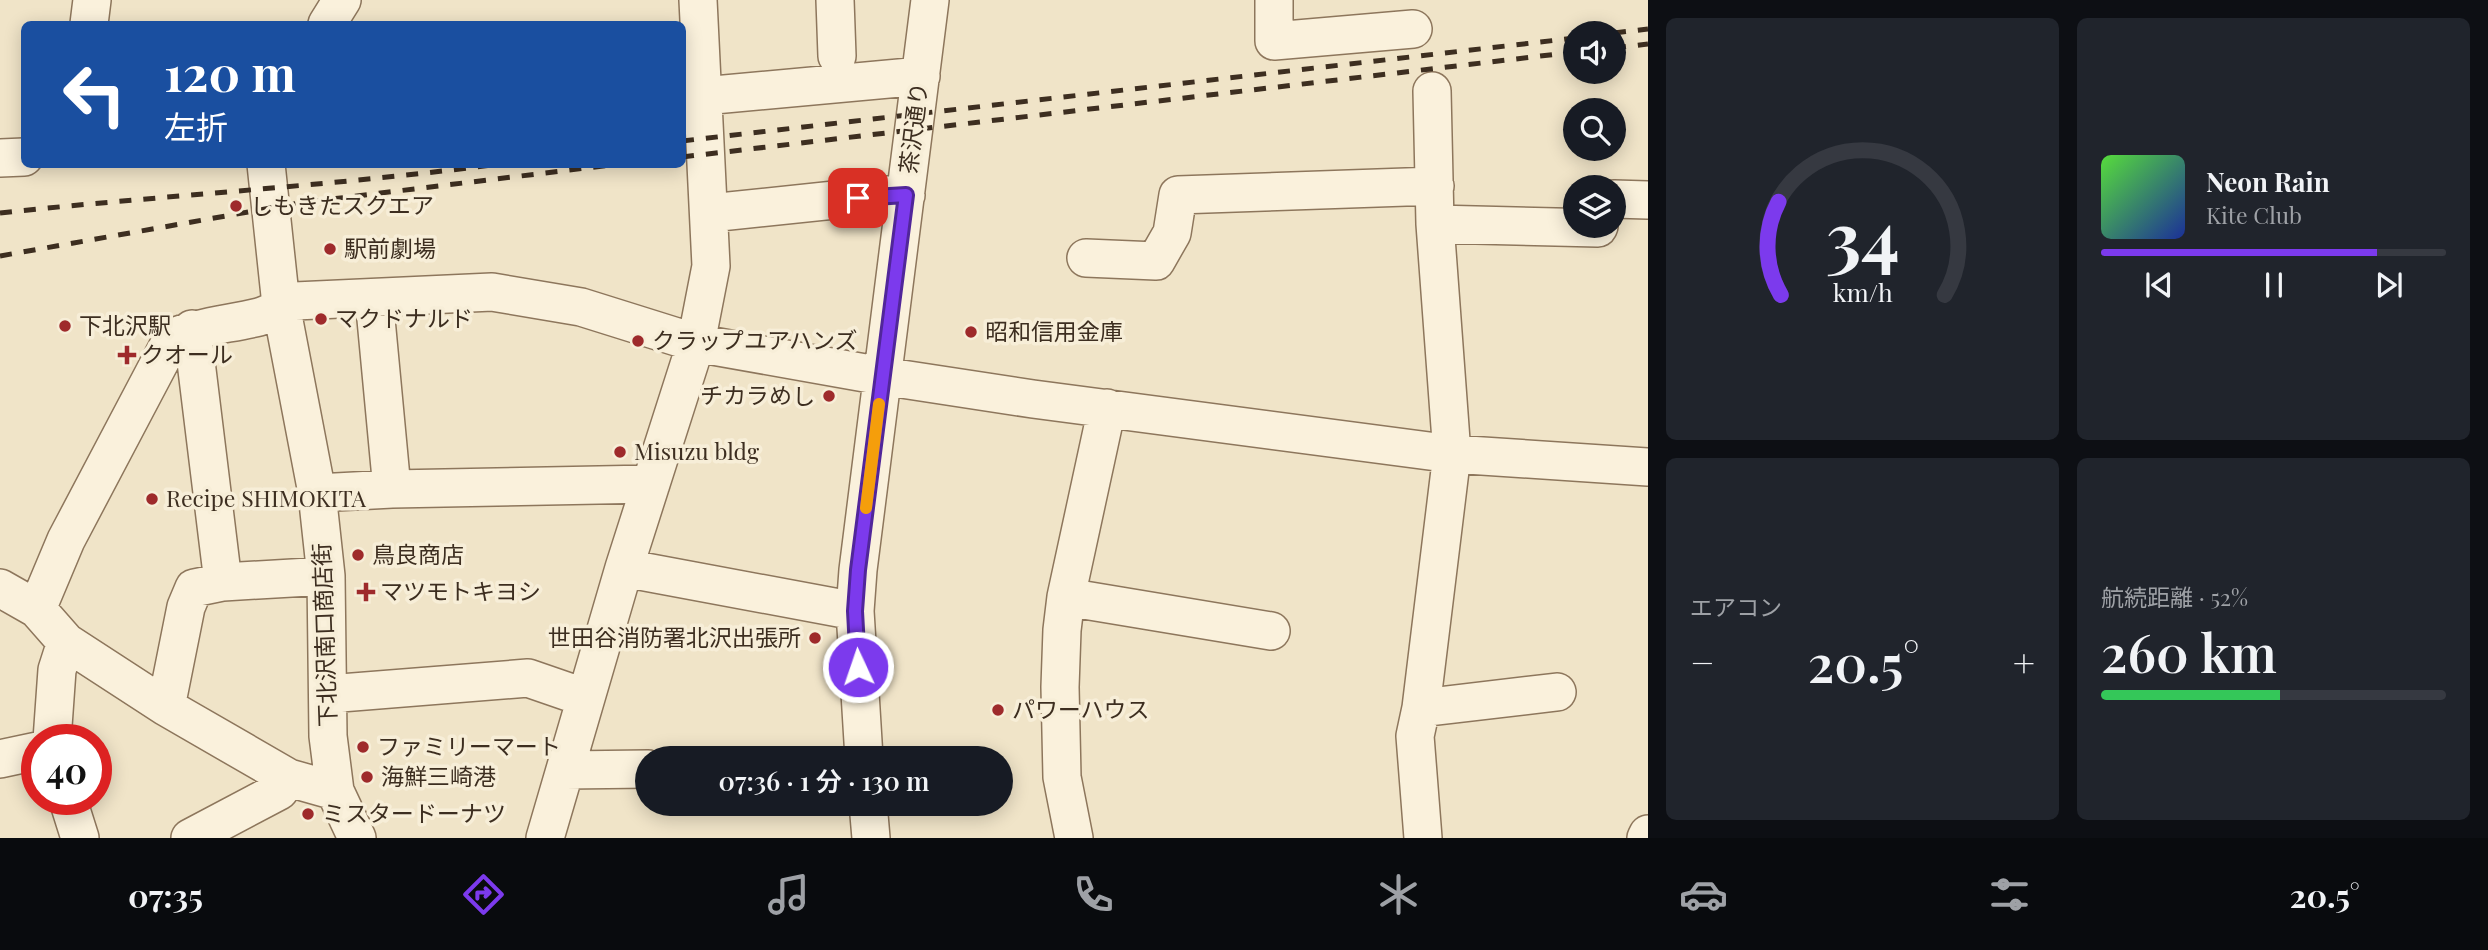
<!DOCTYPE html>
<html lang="ja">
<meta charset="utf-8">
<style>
:root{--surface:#171b24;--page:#20242c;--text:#f1f3f6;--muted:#9ea1a6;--line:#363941;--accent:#7c3aed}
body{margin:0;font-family:"Playfair Display","Noto Sans JP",serif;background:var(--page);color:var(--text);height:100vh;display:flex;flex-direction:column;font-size:26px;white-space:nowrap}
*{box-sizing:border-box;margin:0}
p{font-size:23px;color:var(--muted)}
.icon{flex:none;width:38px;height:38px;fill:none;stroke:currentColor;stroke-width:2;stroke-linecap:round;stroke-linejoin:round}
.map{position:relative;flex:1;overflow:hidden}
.side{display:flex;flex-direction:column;gap:18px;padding:18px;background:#0d0f14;width:840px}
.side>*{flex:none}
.banner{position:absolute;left:21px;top:21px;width:665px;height:147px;border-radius:10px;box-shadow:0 4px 18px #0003;background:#1a4fa0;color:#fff;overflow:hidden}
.tools{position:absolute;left:1563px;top:21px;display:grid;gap:14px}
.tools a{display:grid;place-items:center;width:63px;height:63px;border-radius:50%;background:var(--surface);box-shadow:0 4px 18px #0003;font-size:35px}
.speed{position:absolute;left:21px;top:724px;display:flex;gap:14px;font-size:35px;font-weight:700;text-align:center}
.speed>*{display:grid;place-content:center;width:91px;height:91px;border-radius:50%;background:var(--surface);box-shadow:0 4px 18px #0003;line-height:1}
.speed .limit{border:10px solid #d22;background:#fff;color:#111}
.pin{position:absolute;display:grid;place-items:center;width:60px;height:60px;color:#fff;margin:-30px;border-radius:14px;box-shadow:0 4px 10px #0006}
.me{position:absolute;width:77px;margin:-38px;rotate:357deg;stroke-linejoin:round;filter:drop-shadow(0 0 5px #0008)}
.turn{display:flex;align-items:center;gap:24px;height:147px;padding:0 28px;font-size:32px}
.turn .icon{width:91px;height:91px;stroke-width:2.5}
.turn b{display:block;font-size:49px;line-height:60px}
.big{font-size:52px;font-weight:600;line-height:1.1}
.side .card{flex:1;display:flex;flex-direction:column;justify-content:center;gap:10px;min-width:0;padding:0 24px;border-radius:10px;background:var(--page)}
.side .dial{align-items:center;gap:0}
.dial svg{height:182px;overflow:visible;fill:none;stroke:var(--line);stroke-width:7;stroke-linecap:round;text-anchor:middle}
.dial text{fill:var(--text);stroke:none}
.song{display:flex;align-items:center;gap:21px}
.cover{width:84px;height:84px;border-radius:10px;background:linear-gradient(135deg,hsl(110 70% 55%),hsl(230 70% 35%))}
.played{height:7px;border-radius:4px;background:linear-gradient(90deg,var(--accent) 80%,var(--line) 80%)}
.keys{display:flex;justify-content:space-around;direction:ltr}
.heat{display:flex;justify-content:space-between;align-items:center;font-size:38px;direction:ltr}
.charge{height:10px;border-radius:5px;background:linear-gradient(90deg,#34c759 52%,var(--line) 0)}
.side .tiles{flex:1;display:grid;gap:18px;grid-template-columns:repeat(2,1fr)}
.trip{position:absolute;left:635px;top:746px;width:378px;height:70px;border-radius:35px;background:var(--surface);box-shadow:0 4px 18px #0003;font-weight:600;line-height:70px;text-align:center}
.menu{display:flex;height:112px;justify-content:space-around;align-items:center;background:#090b0e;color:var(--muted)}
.menu .icon{width:49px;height:49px}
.menu .active{color:var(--accent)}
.menu b{font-size:32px;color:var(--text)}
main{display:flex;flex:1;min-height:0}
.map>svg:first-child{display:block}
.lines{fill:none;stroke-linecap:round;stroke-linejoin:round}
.minor-casing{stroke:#8d765c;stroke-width:40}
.minor{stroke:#faf1dc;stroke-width:37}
.rail{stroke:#3d2e20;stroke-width:5;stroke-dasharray:12 12;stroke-linecap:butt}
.route-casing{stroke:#51269a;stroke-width:18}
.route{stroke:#7c3aed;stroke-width:12}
.slow{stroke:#f59e0b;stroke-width:12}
.poi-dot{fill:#9e2a2b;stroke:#f7eed8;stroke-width:2.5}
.labels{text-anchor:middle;stroke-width:7;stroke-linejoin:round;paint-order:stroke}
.street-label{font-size:23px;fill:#3d2e20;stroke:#f7eed8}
.poi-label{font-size:23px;fill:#3d2e20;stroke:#f7eed8;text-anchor:start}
</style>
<main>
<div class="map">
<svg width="1648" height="838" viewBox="0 0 1648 838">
<rect width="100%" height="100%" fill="#f0e4c8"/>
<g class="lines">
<defs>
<path id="minor" d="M 835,0 L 837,56
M 1274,0 L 1274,41 L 1413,29
M 89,24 L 92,0
M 327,24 L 342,0
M 685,114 L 703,96 L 921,76
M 0,158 L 24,157
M 266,164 L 281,305 L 317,493 L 326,576 L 328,736 L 335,791 L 357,838
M 1614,199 L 1648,200
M 710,213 L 882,195 L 906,195
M 1435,224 L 1598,228 L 1599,226
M 1086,258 L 1156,261 L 1172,233 L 1178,195 L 1435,186
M 374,298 L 392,489
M 192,329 L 223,582
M 317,493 L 392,489 L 651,484
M 624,568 L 855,611
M 0,588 L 37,609 L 66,642 L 166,707 L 289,778 L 335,791
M 1066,597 L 1271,631
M 37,609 L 66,540 L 173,337 C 201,326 230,324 259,317 C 271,314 282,305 295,301 L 492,292 L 581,307 L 696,343 L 882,376 L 1033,399 L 1452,454 L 1648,467
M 328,694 L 528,678 L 586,698
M 166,707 L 186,607 L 194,588 L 223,582 L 326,576
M 1421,708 L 1557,692
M 52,740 L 57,670 L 66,642
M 864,758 L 855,611 L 858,570 L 930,0
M 0,759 L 37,751
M 566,770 L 648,769
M 68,800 L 80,838
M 868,803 L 871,838
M 190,838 L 279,791 L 289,778
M 545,838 L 624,568 L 696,343 L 711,266 L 698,0
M 1074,838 L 1062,777 L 1060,687 L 1062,630 L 1066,597 L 1107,408
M 1423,838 L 1415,736 L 1421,708 L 1452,454 L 1435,224 L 1432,91
M 1646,838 L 1648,834"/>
</defs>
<!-- minor casing -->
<use href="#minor" class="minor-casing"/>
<!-- minor -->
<use href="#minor" class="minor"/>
<!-- rail -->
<path class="rail" d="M 1614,33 L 1648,29
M 1614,48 L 1648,44
M 682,141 L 1575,38
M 682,157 L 1575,52
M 0,213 C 166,195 333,186 499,164
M 0,256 L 299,203 L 619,164"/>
</g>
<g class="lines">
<defs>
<path id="route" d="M 858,198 L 906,195 L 858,570 L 855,611 L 858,667"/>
</defs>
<!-- route casing -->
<use href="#route" class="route-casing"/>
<!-- route -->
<use href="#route" class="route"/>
<!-- slow -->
<path class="slow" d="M 866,508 L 879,404"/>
</g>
<!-- markers -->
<g class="poi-dot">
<circle cx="236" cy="206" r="7"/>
<circle cx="330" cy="249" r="7"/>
<circle cx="321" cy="319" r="7"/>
<circle cx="65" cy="326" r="7"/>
<circle cx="971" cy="332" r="7"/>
<circle cx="638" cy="341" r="7"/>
<path d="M123.5 344.5h7v7h7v7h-7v7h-7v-7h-7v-7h7z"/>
<circle cx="829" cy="396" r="7"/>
<circle cx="620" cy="452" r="7"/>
<circle cx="152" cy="499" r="7"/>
<circle cx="358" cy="555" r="7"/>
<path d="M362.5 581.5h7v7h7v7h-7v7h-7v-7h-7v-7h7z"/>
<circle cx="815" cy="638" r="7"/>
<circle cx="998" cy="710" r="7"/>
<circle cx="363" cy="747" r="7"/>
<circle cx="367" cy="777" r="7"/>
<circle cx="308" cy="814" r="7"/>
</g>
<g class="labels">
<!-- street labels -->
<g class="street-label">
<text transform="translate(914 128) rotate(-83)" y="8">茶沢通り</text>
<text transform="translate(325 635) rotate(-92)" y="8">下北沢南口商店街</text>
</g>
<!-- poi labels -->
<g class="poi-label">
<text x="250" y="214">しもきたスクエア</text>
<text x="344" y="257">駅前劇場</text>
<text x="335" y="327">マクドナルド</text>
<text x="79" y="334">下北沢駅</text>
<text x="985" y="340">昭和信用金庫</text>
<text x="652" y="349">クラップユアハンズ</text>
<text x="141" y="363">クオール</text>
<text x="815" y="404" text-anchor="end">チカラめし</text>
<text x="634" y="460">Misuzu bldg</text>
<text x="166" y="507">Recipe SHIMOKITA</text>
<text x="372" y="563">鳥良商店</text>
<text x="380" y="600">マツモトキヨシ</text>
<text x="801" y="646" text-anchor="end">世田谷消防署北沢出張所</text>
<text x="1012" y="718">パワーハウス</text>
<text x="377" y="755">ファミリーマート</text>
<text x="381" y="785">海鮮三崎港</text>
<text x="322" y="822">ミスタードーナツ</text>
</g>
</g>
</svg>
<div class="tools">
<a><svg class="icon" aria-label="sound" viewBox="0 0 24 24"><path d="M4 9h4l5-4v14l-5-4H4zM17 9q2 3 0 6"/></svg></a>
<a><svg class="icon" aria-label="search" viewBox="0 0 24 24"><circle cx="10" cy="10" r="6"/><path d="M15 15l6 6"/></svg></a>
<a><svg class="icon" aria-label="layers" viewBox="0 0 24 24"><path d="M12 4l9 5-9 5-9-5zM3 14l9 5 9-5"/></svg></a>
</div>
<div class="speed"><div class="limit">40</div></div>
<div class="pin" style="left:858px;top:198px;background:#d93025"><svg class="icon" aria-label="arrive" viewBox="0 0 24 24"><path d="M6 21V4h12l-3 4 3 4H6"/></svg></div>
<svg class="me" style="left:858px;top:667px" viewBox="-20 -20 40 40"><circle r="17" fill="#7c3aed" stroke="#fff" stroke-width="3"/><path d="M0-11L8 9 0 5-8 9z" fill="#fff"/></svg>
<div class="trip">07:36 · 1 分 · 130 m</div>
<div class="banner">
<div class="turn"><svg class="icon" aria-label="left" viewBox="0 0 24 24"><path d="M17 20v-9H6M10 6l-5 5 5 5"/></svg><div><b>120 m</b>左折</div></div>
</div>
</div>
<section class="side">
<div class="tiles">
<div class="card dial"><svg viewBox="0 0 100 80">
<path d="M14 69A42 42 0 1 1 86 69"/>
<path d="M14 69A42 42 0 0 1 13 28" stroke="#7c3aed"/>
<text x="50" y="56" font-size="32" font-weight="700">34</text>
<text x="50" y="72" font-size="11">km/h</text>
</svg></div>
<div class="card">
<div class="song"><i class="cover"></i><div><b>Neon Rain</b><p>Kite Club</p></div></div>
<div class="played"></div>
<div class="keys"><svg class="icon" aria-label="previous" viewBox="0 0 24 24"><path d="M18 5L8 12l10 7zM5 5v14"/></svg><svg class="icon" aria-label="pause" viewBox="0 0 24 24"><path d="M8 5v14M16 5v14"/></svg><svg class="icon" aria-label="next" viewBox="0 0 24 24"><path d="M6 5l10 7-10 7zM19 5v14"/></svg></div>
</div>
<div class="card"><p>エアコン</p>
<div class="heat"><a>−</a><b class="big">20.5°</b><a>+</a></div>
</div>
<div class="card"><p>航続距離 · 52%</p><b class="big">260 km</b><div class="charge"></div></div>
</div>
</section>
</main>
<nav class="menu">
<b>07:35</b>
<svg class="icon active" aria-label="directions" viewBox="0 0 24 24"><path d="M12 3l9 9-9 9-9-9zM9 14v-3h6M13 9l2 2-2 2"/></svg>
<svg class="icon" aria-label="music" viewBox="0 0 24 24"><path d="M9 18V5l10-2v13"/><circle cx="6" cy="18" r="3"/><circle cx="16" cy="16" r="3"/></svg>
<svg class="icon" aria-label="phone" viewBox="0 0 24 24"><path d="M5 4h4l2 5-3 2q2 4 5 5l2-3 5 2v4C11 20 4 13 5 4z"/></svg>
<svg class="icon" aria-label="climate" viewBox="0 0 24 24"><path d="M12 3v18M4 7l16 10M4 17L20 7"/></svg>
<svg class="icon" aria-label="car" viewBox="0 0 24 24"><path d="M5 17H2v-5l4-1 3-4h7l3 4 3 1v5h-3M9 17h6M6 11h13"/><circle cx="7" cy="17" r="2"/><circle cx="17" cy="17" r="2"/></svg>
<svg class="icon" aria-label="filters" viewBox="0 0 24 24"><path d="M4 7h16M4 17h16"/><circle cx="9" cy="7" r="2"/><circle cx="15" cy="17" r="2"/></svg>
<b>20.5°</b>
</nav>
